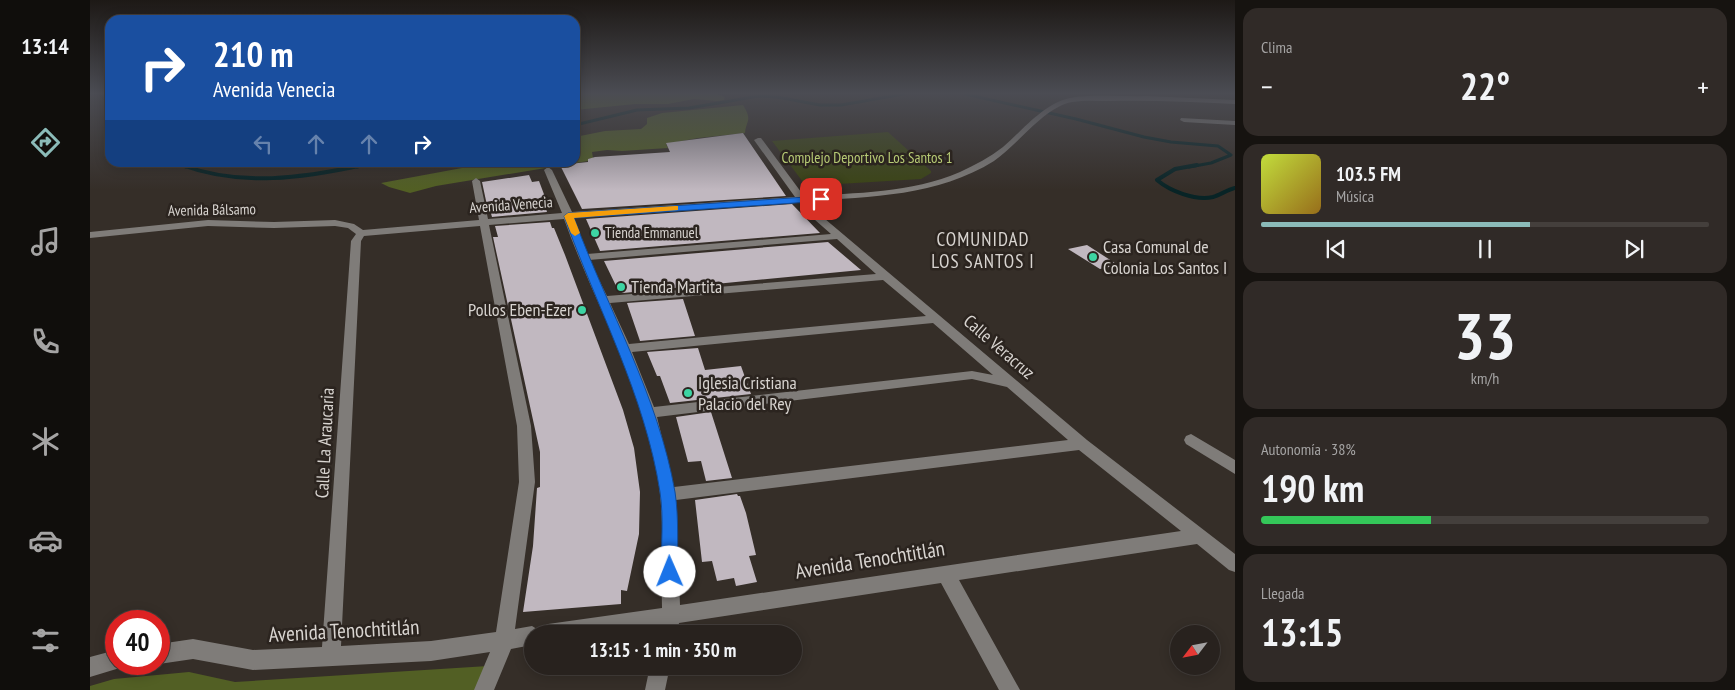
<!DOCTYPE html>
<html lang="es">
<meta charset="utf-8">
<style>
:root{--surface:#28221e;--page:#302a27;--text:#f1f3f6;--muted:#a5a4a4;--line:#443f3c;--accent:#8bbbb9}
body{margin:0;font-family:"PT Sans Narrow",sans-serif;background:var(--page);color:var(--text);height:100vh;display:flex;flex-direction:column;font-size:19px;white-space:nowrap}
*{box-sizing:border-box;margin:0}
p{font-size:16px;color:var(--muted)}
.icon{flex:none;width:28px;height:28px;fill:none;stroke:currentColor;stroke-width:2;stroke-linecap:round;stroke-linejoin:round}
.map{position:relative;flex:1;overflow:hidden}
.details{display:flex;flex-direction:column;gap:8px;padding:8px;background:#161310;width:500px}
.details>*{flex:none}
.top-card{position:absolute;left:15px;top:15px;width:475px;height:152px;border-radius:15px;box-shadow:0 2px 12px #0003,0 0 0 1px var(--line);background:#1a4fa0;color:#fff;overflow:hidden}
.needle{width:32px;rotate:238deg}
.fabs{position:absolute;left:1080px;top:625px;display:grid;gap:10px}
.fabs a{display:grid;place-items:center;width:50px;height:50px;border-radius:50%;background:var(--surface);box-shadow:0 2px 12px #0003,0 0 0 1px var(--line);font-size:25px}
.speed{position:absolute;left:15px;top:610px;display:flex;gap:10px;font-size:25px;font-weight:700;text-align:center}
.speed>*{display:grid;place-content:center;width:65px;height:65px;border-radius:50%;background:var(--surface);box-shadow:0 2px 12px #0003,0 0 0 1px var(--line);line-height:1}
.speed .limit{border:8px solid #d22;background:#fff;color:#111}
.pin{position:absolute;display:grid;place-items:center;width:42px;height:42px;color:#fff;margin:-21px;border-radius:10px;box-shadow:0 2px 8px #0006}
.me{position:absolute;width:55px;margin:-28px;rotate:359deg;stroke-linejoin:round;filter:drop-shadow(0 0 4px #0008)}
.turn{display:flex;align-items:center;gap:18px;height:105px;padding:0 25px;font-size:22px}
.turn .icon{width:65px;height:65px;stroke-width:2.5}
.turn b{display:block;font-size:35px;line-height:42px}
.lanes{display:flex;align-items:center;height:48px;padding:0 25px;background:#0003;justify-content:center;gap:25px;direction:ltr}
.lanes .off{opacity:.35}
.big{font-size:38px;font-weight:700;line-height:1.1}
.details .tile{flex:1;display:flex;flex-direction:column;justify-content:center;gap:8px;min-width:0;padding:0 18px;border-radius:15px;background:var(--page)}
.details .dial{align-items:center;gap:0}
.dial b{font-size:65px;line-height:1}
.song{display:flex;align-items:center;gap:15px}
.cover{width:60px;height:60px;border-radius:8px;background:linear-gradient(135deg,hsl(70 70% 55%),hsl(40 70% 35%))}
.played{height:5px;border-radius:2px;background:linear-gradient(90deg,var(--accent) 60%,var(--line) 60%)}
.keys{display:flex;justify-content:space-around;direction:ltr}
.heat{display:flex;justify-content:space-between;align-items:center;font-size:28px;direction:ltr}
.charge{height:8px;border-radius:4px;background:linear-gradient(90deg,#34c759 38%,var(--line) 0)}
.trip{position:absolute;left:434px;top:625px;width:278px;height:50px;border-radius:25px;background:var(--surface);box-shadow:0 2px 12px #0003,0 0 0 1px var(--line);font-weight:700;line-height:50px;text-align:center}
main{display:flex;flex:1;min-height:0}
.dock{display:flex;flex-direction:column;width:90px;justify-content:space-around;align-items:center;background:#100e0c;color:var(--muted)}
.dock .icon{width:35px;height:35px}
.dock .selected{color:var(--accent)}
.dock b{font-size:22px;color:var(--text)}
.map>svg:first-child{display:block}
.green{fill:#3b4415}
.forest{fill:#525f24}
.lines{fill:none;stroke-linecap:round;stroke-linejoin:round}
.stream-far1{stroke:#082426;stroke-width:3}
.stream{stroke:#082426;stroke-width:4}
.building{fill:#c1b8c0}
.minor{fill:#7f7c79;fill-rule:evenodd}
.route{fill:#1a73e8;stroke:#114b97}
.slow{fill:#f59e0b}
.poi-dot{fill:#3dd4a3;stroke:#2b241f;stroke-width:2}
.labels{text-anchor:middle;stroke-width:5;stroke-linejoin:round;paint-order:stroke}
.far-park-label{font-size:15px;fill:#b7cb75;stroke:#2b241f}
.far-street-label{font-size:15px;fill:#d8d4d0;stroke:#2b241f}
.far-poi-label{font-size:15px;fill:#d8d4d0;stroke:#2b241f;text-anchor:start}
.poi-label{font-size:18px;fill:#d8d4d0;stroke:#2b241f;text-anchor:start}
.street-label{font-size:18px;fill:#d8d4d0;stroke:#2b241f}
.neighbourhood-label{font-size:19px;letter-spacing:1px;fill:#d8d4d0;stroke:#2b241f}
.near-street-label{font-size:21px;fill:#d8d4d0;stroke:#2b241f}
</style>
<main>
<nav class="dock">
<b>13:14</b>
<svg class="icon selected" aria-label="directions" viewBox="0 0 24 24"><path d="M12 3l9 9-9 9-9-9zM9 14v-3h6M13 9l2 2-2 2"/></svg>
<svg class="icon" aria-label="music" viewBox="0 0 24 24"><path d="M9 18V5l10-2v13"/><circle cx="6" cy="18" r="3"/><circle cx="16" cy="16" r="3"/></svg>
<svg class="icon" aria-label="phone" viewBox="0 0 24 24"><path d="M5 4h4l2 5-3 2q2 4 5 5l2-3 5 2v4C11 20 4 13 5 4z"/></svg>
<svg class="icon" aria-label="climate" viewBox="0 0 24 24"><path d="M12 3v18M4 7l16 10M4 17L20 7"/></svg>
<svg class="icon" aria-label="car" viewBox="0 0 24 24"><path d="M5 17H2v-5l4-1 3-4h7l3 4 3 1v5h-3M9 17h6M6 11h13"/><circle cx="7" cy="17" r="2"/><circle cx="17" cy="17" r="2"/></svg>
<svg class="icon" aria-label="filters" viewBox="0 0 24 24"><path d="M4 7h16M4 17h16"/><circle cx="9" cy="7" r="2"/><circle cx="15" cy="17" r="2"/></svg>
</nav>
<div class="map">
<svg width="1145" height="690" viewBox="0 0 1145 690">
<rect width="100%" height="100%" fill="#352e28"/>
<!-- green -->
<path class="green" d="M 798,132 L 841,171 L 841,173 L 831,179 L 716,186 L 682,141 Z"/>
<!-- forest -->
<path class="forest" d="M 485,94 L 627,94 L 635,97 L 634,100 L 627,101 L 604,99 L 578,104 L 545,104 L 485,110 Z
M 653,105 C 663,121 656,120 655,133 L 608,138 L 576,144 L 578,148 L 532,151 L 517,150 L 502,152 L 503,158 L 498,159 L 498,161 L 346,186 L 320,193 L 299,187 L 291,183 L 399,163 L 485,162 L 485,137 L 515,131 L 551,129 L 557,124 L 557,118 L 572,113 Z
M 398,666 L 388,690 L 0,690 L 0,686 L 24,679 L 99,672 L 145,682 Z"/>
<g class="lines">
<!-- stream-far1 -->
<path class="stream-far1" d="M 16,94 L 12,96 L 14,99 L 20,99
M 875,94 L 986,119 L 1054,137 L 1081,142 L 1128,146 L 1141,155 L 1121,163 L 1099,167
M 485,125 L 547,110 L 599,108 L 669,96 L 687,97 L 730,105 L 751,105 L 814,94
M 83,162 L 96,167
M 267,167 L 289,162"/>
<!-- stream -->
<path class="stream" d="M 92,165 C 151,187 213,178 273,165
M 1107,165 L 1085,169 L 1067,180 C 1080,191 1105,201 1123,197 C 1130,195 1137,190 1145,188"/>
</g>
<!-- building -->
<path class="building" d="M 653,133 L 696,196 L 492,209 L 470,165 L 498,162 L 498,159 L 505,157 L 580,152 L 576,143 Z
M 439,175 L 442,182 L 449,181 L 455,197 L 452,197 L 457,212 L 402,217 L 400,210 L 398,210 L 392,182 Z
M 702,204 L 730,233 L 510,251 L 496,219 Z
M 460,222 L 462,228 L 464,228 L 475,255 L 533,410 L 544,448 L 550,492 L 549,534 L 537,591 L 531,590 L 531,604 L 433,612 L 443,546 L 447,488 L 450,487 L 450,452 L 403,237 L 408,237 L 405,226 Z
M 738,242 L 771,270 L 533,293 L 529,292 L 514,261 Z
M 997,245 L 1028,265 L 1010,269 L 978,249 Z
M 593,299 L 605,336 L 550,341 L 537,303 Z
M 608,348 L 615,370 L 651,366 L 661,394 L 580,403 L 570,376 L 567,376 L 557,352 Z
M 621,412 L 642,478 L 616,481 L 611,461 L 598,462 L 586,417 Z
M 647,494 L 648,496 L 650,496 L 656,513 L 666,555 L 659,556 L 667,582 L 646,586 L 644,578 L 627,581 L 622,561 L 612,562 L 605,500 Z"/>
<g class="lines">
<!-- minor -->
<path class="minor" d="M 1056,96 L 1145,100 L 1145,104 C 1103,102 1062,100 1020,101 C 1008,101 994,100 982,102 C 954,107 928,145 904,161 C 848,196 781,197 717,201 L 722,208 L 997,440 L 1145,554 L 1145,572 L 1139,570 L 1107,544 L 869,580 L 930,690 L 909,690 L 851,583 L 589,623 L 587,634 L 567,634 L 569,626 L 522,634 L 442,634 L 442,645 L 421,649 L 404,690 L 384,690 L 400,652 L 341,661 L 163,670 L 103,659 L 69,664 L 69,644 L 103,639 L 163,650 L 232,647 L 261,241 L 266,234 L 258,228 L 245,226 L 184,228 L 118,226 L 0,238 L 0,232 L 118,220 L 184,222 L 245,220 L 264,224 L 273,230 L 389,220 L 382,181 L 386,178 L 390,181 L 398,219 L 472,213 L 454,170 L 458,167 L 462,170 L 482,212 L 705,197 L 664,140 L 668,138 L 671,138 L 714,196 C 766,193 821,193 870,172 C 885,165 900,157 913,147 C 933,130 953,104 980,98 C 1001,94 1033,97 1056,96 ZM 709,202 L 716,212 L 741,234 L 497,254 L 484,218 ZM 474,219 C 506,309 560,396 570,494 C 574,530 571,571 572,608 L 458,624 L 451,627 L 450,631 L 442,626 L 425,629 L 445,482 L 441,426 L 399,225 ZM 390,226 L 427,426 L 429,482 L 406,632 L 341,641 L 251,646 L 271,241 L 274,236 ZM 747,239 L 786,274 L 517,296 L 499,260 ZM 793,280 L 836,316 L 539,344 L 520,303 ZM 843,323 L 903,375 L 882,371 L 564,407 L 542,352 ZM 882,379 L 917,387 L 978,440 L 584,487 L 567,417 ZM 989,450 L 1091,531 L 590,605 L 586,500 Z
M 1091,118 L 1145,121 L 1145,125 L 1094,122 L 1090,120 Z
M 1101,434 L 1145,460 L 1145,474 L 1096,444 L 1094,440 L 1096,436 Z
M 26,650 L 26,664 L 34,664 L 33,667 L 0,677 L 0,657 Z
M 560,666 L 580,666 L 575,690 L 555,690 Z"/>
</g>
<!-- sky -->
<linearGradient id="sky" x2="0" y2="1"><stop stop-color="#1d1916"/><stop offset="0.49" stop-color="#4b4c53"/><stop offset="1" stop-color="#4b4c53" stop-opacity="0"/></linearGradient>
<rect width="1145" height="190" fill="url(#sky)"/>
<!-- route -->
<path class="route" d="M 731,196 L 735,199 L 734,201 L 484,218 C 518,310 568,395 585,492 C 589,518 587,546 588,572 L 585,578 L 580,580 L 574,578 L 571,572 C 571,546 574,518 570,492 C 555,395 507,308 474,216 L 478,213 Z"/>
<!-- slow -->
<path class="slow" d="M 585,206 L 588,206 L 588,210 L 484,218 L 490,233 L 485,236 L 481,233 L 474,216 L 478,213 Z"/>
<!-- markers -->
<g class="poi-dot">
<circle cx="505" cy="233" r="5"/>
<circle cx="1003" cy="257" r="5"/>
<circle cx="531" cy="287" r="5"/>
<circle cx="492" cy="310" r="5"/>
<circle cx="598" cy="393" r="5"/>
</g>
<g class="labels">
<!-- far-park labels -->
<g class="far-park-label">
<text x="777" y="163">Complejo Deportivo Los Santos 1</text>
</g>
<!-- far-street labels -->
<g class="far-street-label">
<text transform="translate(421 205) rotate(-4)" y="5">Avenida Venecia</text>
<text transform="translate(122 210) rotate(-1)" y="5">Avenida Bálsamo</text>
</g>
<!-- far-poi labels -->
<g class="far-poi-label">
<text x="515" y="238">Tienda Emmanuel</text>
</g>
<!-- poi labels -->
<g class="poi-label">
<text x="1013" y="253">Casa Comunal de<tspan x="1013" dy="21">Colonia Los Santos I</tspan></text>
<text x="541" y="293">Tienda Martita</text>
<text x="482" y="316" text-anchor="end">Pollos Eben-Ezer</text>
<text x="608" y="389">Iglesia Cristiana<tspan x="608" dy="21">Palacio del Rey</tspan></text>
</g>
<!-- street labels -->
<g class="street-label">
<text transform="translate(909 347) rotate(41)" y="6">Calle Veracruz</text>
<text transform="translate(235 443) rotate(-87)" y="6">Calle La Araucaria</text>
</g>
<!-- neighbourhood labels -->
<g class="neighbourhood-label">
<text x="893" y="246">COMUNIDAD<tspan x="893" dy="22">LOS SANTOS I</tspan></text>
</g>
<!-- near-street labels -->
<g class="near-street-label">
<text transform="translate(780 560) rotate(-9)" y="7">Avenida Tenochtitlán</text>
<text transform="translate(254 631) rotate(-3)" y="7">Avenida Tenochtitlán</text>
</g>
</g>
</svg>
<div class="fabs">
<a><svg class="needle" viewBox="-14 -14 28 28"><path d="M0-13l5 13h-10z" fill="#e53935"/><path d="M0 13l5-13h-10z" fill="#a5a4a4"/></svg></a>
</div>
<div class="speed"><div class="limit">40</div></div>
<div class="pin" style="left:731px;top:199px;background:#d93025"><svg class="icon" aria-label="arrive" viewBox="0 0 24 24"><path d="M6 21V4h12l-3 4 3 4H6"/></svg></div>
<svg class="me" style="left:580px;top:572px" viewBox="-20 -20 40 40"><circle r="19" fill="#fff"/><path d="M0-13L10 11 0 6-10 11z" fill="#1a73e8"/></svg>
<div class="trip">13:15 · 1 min · 350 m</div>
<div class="top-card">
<div class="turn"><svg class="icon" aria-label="right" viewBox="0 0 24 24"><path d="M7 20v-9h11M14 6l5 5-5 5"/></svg><div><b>210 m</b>Avenida Venecia</div></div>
<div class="lanes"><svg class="icon off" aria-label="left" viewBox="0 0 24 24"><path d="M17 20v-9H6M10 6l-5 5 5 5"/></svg><svg class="icon off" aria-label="ahead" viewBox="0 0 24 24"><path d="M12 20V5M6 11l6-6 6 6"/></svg><svg class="icon off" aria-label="ahead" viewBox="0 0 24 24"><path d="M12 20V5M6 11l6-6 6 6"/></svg><svg class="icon" aria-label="right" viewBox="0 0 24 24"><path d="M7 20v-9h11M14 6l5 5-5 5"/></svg></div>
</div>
</div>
<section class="details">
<div class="tile"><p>Clima</p>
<div class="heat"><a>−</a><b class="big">22°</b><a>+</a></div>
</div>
<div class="tile">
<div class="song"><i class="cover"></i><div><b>103.5 FM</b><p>Música</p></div></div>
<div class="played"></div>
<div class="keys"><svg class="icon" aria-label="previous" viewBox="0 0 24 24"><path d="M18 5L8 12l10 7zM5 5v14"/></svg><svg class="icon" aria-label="pause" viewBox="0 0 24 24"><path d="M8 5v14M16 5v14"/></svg><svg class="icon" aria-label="next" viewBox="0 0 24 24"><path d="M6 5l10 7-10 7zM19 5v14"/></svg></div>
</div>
<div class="tile dial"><b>33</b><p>km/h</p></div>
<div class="tile"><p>Autonomía · 38%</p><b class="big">190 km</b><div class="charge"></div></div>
<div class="tile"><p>Llegada</p><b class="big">13:15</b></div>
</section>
</main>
